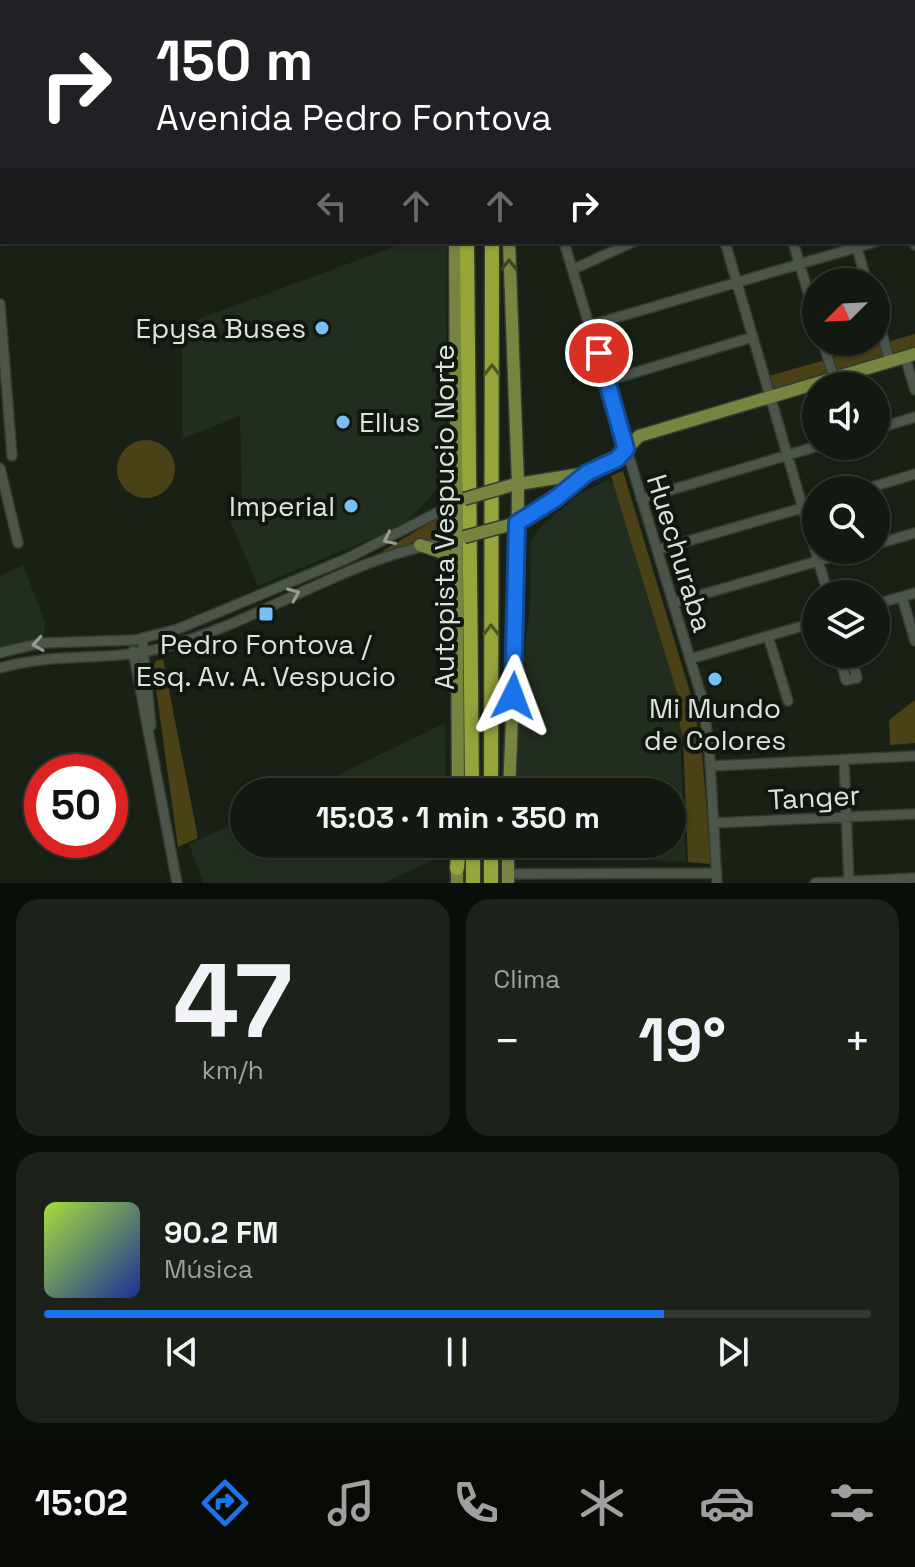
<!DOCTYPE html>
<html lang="es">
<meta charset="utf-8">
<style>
:root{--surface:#131910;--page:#1c2219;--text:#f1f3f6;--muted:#9da09f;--line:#323830;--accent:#1a73e8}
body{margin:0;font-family:"Space Grotesk",sans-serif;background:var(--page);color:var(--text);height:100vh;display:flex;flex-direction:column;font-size:30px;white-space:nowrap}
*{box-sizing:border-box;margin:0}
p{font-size:26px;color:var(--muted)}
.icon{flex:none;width:44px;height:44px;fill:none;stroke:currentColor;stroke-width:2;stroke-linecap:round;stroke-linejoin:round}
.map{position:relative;height:883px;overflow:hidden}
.details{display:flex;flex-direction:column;gap:16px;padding:16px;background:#0a0e09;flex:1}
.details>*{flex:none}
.guide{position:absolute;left:0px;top:0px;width:916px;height:244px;box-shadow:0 2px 6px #0004,0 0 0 2px var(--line);background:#202124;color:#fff;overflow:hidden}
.needle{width:52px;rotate:246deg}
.buttons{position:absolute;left:802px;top:268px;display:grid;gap:16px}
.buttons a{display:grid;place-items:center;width:88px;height:88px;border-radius:50%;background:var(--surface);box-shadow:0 2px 6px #0004,0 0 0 2px var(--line);font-size:40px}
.speed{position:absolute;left:24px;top:754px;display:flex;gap:16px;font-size:40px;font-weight:700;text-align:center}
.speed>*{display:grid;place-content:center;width:104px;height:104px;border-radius:50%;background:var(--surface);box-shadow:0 2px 6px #0004,0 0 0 2px var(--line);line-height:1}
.speed .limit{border:12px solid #d22;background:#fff;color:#111}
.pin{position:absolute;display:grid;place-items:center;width:68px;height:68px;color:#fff;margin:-34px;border:4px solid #fff;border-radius:50%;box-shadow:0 2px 8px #0007}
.me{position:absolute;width:88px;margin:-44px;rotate:3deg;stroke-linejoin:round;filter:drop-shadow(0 0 6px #0008)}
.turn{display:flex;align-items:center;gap:28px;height:168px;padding:0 24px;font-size:36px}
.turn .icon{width:104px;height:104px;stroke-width:2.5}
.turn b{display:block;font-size:56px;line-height:68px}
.lanes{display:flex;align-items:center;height:76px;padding:0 24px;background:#0003;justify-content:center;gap:40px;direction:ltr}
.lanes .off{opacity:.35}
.big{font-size:60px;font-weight:700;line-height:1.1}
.details .tile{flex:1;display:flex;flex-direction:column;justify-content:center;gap:12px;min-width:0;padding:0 28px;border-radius:24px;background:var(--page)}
.details .dial{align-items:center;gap:0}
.dial b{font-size:104px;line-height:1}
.song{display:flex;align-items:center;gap:24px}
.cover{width:96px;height:96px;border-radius:12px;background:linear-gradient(135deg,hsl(80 70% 55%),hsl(230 70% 35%))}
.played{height:8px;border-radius:4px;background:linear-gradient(90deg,var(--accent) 75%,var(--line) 75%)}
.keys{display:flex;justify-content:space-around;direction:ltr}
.heat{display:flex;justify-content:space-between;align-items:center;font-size:44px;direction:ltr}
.details .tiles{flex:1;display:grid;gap:16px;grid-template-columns:1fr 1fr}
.tile:last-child{grid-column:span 2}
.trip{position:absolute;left:230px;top:778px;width:456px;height:80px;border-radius:40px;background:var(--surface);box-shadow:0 2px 6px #0004,0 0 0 2px var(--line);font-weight:700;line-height:80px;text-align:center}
.tab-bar{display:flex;height:128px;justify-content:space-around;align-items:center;background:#080a06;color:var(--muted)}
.tab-bar .icon{width:56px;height:56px}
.tab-bar .active{color:var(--accent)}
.tab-bar b{font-size:36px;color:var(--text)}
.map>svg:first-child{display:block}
.built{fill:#212d1e}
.green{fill:#4a4116}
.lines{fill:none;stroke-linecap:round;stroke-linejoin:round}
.stream{stroke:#4e6c65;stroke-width:2}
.minor-casing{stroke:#353a33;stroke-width:12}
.major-casing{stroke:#353a33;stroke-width:15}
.highway-casing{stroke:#353a33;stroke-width:17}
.minor{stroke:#4c554a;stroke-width:9}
.major{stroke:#788540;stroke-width:12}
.highway{stroke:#95a539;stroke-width:14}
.major-bridge-casing{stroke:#353a33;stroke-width:15;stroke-linecap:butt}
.major-bridge{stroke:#788540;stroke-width:12}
.oneway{stroke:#3a4322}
.oneway2{stroke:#4c5721}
.oneway3{stroke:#949c92}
.route-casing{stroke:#114b97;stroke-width:20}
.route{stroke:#1a73e8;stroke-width:14}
.poi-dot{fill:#76c0f7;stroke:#10170e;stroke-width:3}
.labels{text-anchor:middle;stroke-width:8;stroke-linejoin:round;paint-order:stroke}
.poi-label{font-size:28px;fill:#dde2db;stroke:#10170e;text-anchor:end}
.street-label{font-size:28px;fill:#dde2db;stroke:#10170e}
</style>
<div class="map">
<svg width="915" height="883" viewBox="0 0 915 883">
<rect width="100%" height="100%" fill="#192116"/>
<!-- built -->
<path class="built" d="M 407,242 L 446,242 L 446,479 L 406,524 L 258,586 L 227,513 L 242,507 L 240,416 L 182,439 L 182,325 Z
M 608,480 L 614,484 L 683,714 L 678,717 L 683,738 L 680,740 L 686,861 L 515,860 L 515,844 L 672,844 L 672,792 L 516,792 L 519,700 L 530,606 L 531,541 L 537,531 L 576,496 Z
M 23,565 L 45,622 L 44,637 L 0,648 L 0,576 Z
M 445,723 L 446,792 L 303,792 Z
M 244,819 L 244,844 L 446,844 L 446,854 L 383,883 L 203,883 L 189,844 Z"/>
<!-- green -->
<path class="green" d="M 915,334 L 915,350 L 774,392 L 769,376 Z
M117 469a29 29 0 1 1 58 0a29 29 0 1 1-58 0Z
M 623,471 L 693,702 L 702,753 L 711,864 L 688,862 L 683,738 L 678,717 L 683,713 L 611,476 Z
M 446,513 L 447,535 L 381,552 Z
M 163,659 L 198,838 L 178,847 L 153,667 L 156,661 Z
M 915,700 L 915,743 L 890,745 L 889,720 Z"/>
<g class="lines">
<!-- stream -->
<path class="stream" d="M 125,2 L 131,0
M 0,48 L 2,47"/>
<defs>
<path id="minor" d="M 723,0 L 724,2
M 782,0 L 782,2
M 836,0 L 837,2
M 894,0 L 894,2
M 91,2 L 97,0
M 528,2 L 529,0
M 914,17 L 915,17
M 0,31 L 2,31
M 914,44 L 915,47
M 914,91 L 915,90
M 914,229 L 915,229
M 914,241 L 915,245
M 564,242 L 701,695 L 709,744 L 717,883
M 725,242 L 828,594
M 793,242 L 816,319
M 856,245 L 867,282
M 574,269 L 633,242
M 0,304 L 12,456
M 876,313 L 890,362
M 591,325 L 875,242
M 823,342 L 834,378
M 905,357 L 915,390
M 607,381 L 753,337
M 876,429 L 915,417
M 0,468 L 18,543
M 862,490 L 915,474
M 641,499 L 818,446
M 876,544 L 915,533
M 657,550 L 816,504
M 902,597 L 915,641
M 673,603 L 856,550
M 876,604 L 915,593
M 768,636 L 788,701
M 142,638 L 151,726
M 133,651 L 177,883
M 0,653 L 41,643 L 135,640 L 178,629 L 346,559 L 458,502
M 839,654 L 846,680 L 857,678 L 850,654
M 690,659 L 816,622
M 0,668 C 53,652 109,662 162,648 C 264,621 353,553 458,540
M 844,760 L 849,883
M 711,766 L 915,756
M 714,823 L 915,814
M 508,874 L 717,873
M 815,883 L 915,878"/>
<path id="major" d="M 507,0 L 507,2
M 456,2 L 456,0
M 455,242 L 458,792
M 509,242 L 518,484 L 517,598 L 509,792
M 512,485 L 587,473
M 512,524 L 555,499 L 587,473 L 617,459 L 639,436 L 915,354
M 420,545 L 444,553 L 457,567
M 457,883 L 457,858
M 508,883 L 508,844"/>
<path id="highway" d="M 492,0 L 492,2
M 466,2 L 467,0
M 467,242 L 472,792
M 491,792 L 492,242
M 473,844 L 473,883
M 457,868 L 459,844
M 491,883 L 491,844"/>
</defs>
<!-- minor casing -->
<use href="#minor" class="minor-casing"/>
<!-- major casing -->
<use href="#major" class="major-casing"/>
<!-- highway casing -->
<use href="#highway" class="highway-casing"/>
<!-- minor -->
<use href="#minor" class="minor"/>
<!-- major -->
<use href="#major" class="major"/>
<!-- highway -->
<use href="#highway" class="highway"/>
<defs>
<path id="major-bridge" d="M 464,499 L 509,486
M 464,537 L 509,525"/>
</defs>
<!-- major-bridge casing -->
<use href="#major-bridge" class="major-bridge-casing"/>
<!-- major-bridge -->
<use href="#major-bridge" class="major-bridge"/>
</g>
<!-- one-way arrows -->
<defs><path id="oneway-chevron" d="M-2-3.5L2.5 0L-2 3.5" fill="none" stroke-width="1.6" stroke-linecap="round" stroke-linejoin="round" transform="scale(2)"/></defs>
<use class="oneway" href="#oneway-chevron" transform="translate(509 265) rotate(-90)"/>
<g class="oneway2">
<use href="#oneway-chevron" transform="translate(492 370) rotate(-90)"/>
<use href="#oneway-chevron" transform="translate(491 630) rotate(-90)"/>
</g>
<g class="oneway3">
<use href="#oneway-chevron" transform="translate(389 539) rotate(154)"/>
<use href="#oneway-chevron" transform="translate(294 594) rotate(-23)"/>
<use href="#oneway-chevron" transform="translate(38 644) rotate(171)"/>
</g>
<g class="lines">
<defs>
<path id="route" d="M 513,696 L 517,523 L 555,499 L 587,473 L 617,459 L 626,449 L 599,353"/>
</defs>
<!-- route casing -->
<use href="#route" class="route-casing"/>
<!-- route -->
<use href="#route" class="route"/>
</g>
<!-- markers -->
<g class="poi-dot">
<circle cx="322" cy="328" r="8"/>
<circle cx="343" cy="422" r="8"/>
<circle cx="351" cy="506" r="8"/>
<rect x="258" y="606" width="16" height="16" rx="4"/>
<circle cx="715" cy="679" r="8"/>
</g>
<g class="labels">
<!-- poi labels -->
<g class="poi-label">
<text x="306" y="338">Epysa Buses</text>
<text x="359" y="432" text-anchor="start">Ellus</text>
<text x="335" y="516">Imperial</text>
<text x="266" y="654" text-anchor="middle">Pedro Fontova /<tspan x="266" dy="32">Esq. Av. A. Vespucio</tspan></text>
<text x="715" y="718" text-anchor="middle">Mi Mundo<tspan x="715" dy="32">de Colores</tspan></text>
</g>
<!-- street labels -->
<g class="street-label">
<text transform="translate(444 517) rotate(-90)" y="10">Autopista Vespucio Norte</text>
<text transform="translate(680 553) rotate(73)" y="10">Huechuraba</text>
<text transform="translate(814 797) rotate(-3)" y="10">Tanger</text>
</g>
</g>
</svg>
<div class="buttons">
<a><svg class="needle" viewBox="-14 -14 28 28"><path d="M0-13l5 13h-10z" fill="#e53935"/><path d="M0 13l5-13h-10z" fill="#9da09f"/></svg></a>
<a><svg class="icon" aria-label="sound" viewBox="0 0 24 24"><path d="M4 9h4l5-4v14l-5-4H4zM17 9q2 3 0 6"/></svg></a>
<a><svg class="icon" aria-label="search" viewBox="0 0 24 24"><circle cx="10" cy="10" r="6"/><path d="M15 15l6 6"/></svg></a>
<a><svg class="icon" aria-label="layers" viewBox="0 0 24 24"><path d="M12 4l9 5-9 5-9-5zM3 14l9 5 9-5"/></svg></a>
</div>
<div class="speed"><div class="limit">50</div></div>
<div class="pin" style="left:599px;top:353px;background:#d93025"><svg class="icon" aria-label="arrive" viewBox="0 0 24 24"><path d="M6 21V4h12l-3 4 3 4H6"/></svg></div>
<svg class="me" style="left:513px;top:696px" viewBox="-20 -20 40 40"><path d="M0-17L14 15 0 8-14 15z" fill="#1a73e8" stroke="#fff" stroke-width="4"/></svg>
<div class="trip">15:03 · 1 min · 350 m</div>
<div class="guide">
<div class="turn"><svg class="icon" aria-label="right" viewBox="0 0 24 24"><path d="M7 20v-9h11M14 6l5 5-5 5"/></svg><div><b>150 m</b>Avenida Pedro Fontova</div></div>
<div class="lanes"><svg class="icon off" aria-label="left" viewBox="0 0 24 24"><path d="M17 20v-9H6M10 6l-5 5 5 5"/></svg><svg class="icon off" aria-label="ahead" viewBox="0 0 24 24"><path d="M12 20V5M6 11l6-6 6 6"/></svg><svg class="icon off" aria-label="ahead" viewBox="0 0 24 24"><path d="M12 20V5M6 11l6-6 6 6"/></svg><svg class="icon" aria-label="right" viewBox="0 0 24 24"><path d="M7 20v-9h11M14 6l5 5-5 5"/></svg></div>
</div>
</div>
<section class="details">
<div class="tiles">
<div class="tile dial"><b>47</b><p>km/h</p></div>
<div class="tile"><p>Clima</p>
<div class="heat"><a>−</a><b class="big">19°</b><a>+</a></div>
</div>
<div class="tile">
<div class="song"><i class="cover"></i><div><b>90.2 FM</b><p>Música</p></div></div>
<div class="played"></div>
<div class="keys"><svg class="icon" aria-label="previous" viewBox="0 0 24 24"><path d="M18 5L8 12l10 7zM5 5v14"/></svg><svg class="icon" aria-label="pause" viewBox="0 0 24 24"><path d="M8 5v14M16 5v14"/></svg><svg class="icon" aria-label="next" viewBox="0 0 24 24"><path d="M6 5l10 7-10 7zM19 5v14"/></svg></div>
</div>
</div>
</section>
<nav class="tab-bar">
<b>15:02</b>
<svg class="icon active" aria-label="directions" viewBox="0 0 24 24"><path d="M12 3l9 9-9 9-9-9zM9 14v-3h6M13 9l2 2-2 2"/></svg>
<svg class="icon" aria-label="music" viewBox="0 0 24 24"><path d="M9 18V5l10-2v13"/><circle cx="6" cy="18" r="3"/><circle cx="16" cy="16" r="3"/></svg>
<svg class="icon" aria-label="phone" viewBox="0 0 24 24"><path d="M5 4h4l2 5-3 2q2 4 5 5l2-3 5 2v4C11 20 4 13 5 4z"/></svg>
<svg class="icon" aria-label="climate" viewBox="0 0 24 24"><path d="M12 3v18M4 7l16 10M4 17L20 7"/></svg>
<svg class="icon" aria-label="car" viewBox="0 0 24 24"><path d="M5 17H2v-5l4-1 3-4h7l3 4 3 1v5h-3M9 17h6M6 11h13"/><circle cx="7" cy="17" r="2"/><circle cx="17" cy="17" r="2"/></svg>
<svg class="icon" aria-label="filters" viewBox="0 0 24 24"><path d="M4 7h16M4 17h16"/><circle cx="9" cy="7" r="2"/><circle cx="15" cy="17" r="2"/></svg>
</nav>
